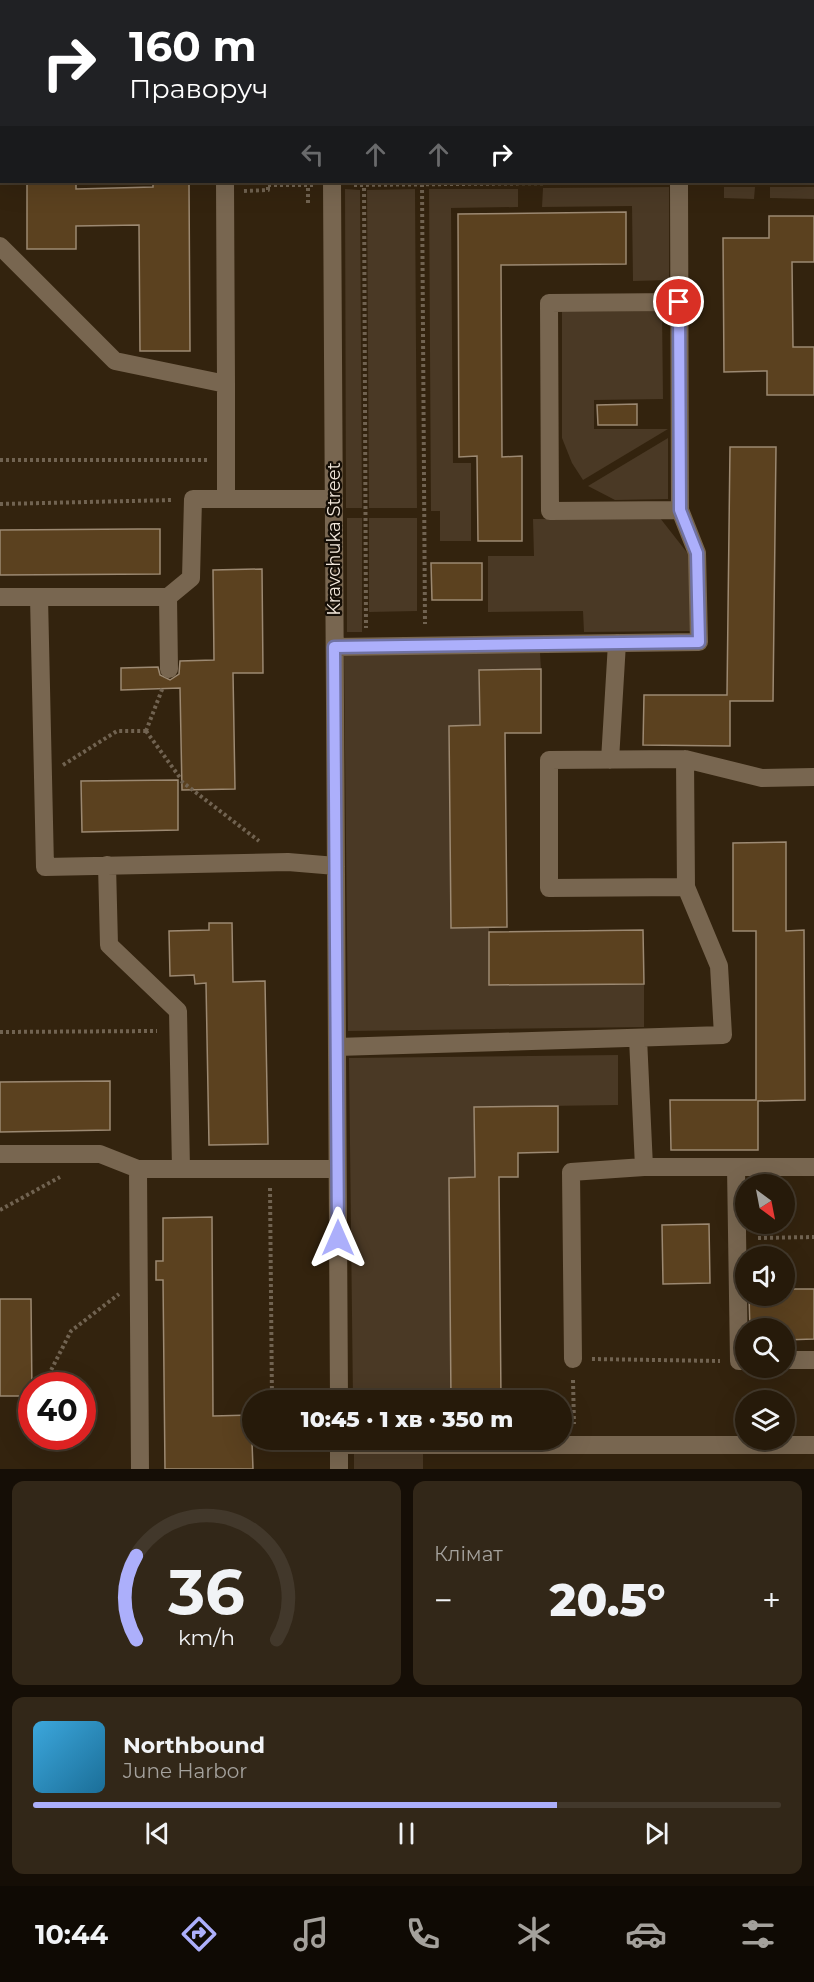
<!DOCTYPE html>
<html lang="uk">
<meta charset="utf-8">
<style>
:root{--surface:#261a0a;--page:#322718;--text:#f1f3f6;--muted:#a4a19c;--line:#42382b;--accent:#acaffb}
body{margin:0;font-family:Montserrat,sans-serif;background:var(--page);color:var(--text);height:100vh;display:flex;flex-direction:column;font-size:22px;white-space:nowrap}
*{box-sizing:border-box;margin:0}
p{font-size:20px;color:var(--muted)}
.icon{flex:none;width:33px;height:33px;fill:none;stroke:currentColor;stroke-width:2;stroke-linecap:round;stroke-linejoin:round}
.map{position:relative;height:1469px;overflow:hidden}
.sheet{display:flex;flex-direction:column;gap:12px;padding:12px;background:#150e06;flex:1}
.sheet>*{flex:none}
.hud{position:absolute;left:0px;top:0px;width:814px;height:183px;box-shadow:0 6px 24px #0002,0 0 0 2px var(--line);background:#202124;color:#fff;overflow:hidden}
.needle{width:39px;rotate:148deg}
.controls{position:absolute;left:735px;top:1174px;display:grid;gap:12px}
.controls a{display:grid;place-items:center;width:60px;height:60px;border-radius:50%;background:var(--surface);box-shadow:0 6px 24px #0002,0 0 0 2px var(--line);font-size:30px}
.speed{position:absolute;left:18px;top:1372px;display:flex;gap:12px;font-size:30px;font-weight:700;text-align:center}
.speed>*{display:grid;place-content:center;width:78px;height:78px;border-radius:50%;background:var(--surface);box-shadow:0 6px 24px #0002,0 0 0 2px var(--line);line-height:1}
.speed .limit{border:9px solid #d22;background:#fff;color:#111}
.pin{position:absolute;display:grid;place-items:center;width:51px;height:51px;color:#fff;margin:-26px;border:3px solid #fff;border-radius:50%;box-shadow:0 2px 6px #0007}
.me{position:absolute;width:66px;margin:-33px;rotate:0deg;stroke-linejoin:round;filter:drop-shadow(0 0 4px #0008)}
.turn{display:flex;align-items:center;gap:21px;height:126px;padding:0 30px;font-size:27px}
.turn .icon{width:78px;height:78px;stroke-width:2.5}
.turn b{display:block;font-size:42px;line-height:51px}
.lanes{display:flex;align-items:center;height:57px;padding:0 30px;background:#0003;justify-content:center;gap:30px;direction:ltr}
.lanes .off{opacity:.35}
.big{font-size:45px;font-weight:800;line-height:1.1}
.sheet .widget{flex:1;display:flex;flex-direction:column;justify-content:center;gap:9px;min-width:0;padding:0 21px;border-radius:12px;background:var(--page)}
.sheet .dial{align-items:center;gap:0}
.dial svg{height:156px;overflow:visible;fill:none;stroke:var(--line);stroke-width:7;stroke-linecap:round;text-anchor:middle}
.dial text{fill:var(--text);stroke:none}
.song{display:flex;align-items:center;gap:18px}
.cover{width:72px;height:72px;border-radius:9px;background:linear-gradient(135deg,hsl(200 70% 55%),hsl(200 70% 35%))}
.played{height:6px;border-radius:3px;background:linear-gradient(90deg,var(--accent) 70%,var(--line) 70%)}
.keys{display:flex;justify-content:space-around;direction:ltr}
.heat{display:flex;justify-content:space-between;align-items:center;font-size:33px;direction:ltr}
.sheet .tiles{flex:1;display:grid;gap:12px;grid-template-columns:1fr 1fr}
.widget:last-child{grid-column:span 2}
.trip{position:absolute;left:242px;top:1390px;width:330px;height:60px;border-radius:30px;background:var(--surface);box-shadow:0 6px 24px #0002,0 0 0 2px var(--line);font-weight:800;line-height:60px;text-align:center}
.dock{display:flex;height:96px;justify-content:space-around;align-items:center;background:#0f0a04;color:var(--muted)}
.dock .icon{width:42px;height:42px}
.dock .current{color:var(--accent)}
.dock b{font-size:27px;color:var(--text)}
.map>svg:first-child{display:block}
.green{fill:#4a3925}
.building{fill:#5b411f;stroke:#9c8972;stroke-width:1.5}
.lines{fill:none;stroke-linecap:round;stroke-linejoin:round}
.path{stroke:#716351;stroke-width:4;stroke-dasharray:3 3;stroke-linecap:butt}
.minor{stroke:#786650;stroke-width:18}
.route-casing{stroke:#7072a3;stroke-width:15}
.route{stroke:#acaffb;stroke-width:10}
.labels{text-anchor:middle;stroke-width:4.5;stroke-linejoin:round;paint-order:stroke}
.street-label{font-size:18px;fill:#f3e8dc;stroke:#150e06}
</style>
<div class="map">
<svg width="814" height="1469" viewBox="0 0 814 1469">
<rect width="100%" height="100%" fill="#33230e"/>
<!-- green -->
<path class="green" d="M 669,187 L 669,280 L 633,281 L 632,206 L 542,207 L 543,188 Z
M 724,187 L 755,187 L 754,199 L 724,198 Z
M 770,187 L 814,187 L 814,199 L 770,198 Z
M 345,189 L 360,190 L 362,508 L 346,508 Z
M 415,189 L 417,508 L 369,508 L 367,190 Z
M 429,189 L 518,189 L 518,207 L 451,208 L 453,463 L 471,463 L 471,541 L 440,541 L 440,511 L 431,511 Z
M 662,311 L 663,399 L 594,400 L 594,429 L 668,429 L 583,480 L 572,463 L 562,438 L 562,312 Z
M 668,438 L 668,499 L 615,500 L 588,486 Z
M 362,518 L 362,632 L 347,632 L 347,518 Z
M 369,518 L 417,518 L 417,611 L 369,612 Z
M 660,518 L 689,555 L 690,631 L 584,632 L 583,611 L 488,612 L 488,556 L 534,556 L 533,519 Z
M 540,653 L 541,669 L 479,670 L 480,725 L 449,726 L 451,928 L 489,928 L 490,985 L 644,984 L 644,1027 L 348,1031 L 344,654 Z
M 618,1055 L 618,1105 L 474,1107 L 475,1177 L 449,1178 L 451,1401 L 353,1401 L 349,1058 Z
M 354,1453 L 423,1453 L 423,1469 L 354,1469 Z"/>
<!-- building -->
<path class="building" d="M 27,182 L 76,182 L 76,189 L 153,187 L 153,182 L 189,182 L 190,351 L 140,351 L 139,225 L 76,226 L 76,249 L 27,249 Z
M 626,212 L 626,264 L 501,265 L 502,457 L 522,456 L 522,541 L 478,541 L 477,456 L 459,457 L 458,214 Z
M 769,216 L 814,216 L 814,262 L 792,262 L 793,347 L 814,347 L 814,395 L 767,395 L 767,371 L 724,372 L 723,238 L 769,238 Z
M 637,404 L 637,425 L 598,425 L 597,405 Z
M 730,447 L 776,447 L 773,701 L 730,701 L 730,746 L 643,745 L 644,695 L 727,695 Z
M 139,529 L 160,529 L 160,574 L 0,575 L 0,530 Z
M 431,563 L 482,563 L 482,600 L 432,600 Z
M 262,569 L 263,673 L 233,673 L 235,789 L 182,790 L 180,688 L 121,690 L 121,668 L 158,667 L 160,675 L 170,680 L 179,674 L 180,661 L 214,660 L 213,570 Z
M 541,669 L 541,733 L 505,733 L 507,927 L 451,928 L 449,726 L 480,725 L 479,670 Z
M 178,780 L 178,830 L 82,832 L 81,781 Z
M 786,842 L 786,931 L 804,930 L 805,1100 L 758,1101 L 758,1150 L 671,1150 L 670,1100 L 756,1100 L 756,931 L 733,931 L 733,843 Z
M 209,923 L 232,923 L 233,982 L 265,981 L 268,1144 L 209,1145 L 206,983 L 195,984 L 194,975 L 170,976 L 169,931 L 209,930 Z
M 643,930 L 644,984 L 489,985 L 489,932 Z
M 110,1081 L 110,1130 L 0,1132 L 0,1082 Z
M 558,1106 L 558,1152 L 518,1153 L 518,1177 L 499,1177 L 501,1401 L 451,1401 L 449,1178 L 475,1177 L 474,1107 Z
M 212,1217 L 213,1416 L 251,1415 L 253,1469 L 165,1469 L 163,1280 L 156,1280 L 156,1261 L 163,1261 L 163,1218 Z
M 709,1224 L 710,1283 L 663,1284 L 662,1225 Z
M 784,1289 L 814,1289 L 814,1339 L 784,1340 L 784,1329 L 750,1329 L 749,1296 L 784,1296 Z
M 0,1299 L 31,1299 L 32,1396 L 0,1396 Z"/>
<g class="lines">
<!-- path -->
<path class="path" d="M 813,181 L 814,181
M 308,182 L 308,204
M 364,182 L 366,628
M 699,182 L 773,182
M 422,184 L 425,624
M 268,185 L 313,185
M 354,185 L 658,182
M 244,191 L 268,190 L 268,182
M 0,460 L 207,460
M 0,504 L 173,500
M 146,731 L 163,687
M 146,731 L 181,779
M 63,765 L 117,731 L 146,731
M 181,781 L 259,841
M 0,1032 L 157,1031
M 270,1188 L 272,1401
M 0,1210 L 60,1177
M 758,1238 L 814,1237
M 592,1359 L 720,1361
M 573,1380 L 574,1424
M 43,1386 L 71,1331 L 119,1294"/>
<!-- minor -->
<path class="minor" d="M 225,0 L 225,2
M 325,0 L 325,2
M 813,57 L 814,57
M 813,149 L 814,149
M 332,182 L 339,1401
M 0,246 L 115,361 L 226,384 L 225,182
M 679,302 L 549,303 L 550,511 L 680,510
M 226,499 L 226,384
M 0,597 L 168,597 L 191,578 L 193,499 L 334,499
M 39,597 L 45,867 L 288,862 L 336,866
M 168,597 L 169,669
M 335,647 L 699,642 L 697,553 L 680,510 L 679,182
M 685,759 L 686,887 L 549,888 L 549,760 L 685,759 L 762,778 L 814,777
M 610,760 L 617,643
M 107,865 L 109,945 L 178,1011 L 181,1169
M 638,1038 L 644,1167
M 337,1047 L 723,1035 L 719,966 L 686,887
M 0,1154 L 100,1154 L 138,1169 L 337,1169
M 736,1167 L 739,1361 L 746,1361
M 138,1169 L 140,1469
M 573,1359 L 571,1172 L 644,1167 L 814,1167
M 784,1360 L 814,1360
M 339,1440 L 339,1469
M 339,1445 L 814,1445"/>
</g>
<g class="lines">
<defs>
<path id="route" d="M 338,1238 L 334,647 L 699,642 L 697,553 L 680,510 L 679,302"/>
</defs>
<!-- route casing -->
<use href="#route" class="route-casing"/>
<!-- route -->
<use href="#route" class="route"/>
</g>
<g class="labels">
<!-- street labels -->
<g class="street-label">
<text transform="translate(334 539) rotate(-90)" y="6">Kravchuka Street</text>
</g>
</g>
</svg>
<div class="controls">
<a><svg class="needle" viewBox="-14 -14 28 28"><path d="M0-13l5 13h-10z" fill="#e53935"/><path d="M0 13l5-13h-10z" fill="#a4a19c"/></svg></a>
<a><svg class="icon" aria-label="sound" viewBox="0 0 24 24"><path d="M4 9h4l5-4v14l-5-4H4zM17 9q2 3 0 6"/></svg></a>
<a><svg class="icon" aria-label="search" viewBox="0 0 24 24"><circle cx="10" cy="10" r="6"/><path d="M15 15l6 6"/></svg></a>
<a><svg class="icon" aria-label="layers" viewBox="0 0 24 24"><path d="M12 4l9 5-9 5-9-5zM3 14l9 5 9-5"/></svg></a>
</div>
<div class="speed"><div class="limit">40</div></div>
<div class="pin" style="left:679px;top:302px;background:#d93025"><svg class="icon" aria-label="arrive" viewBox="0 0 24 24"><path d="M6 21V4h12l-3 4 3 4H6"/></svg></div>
<svg class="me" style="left:338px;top:1238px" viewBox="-20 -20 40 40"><path d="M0-17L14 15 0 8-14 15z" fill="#acaffb" stroke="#fff" stroke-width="4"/></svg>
<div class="trip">10:45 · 1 хв · 350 m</div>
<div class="hud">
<div class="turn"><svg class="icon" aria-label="right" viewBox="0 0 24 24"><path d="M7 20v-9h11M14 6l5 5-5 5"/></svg><div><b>160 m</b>Праворуч</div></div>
<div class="lanes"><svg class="icon off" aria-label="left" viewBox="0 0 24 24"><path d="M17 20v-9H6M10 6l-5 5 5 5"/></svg><svg class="icon off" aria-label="ahead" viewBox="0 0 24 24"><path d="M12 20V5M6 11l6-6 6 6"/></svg><svg class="icon off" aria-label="ahead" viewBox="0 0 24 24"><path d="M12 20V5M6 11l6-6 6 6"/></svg><svg class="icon" aria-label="right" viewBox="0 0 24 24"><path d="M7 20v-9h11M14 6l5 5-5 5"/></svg></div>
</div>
</div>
<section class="sheet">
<div class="tiles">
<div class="widget dial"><svg viewBox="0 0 100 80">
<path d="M14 69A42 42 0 1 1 86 69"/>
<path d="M14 69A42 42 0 0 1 14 26" stroke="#acaffb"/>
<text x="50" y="56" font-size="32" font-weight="700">36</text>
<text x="50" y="72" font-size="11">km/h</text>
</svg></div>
<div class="widget"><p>Клімат</p>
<div class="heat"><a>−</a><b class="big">20.5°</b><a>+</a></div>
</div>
<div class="widget">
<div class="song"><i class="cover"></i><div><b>Northbound</b><p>June Harbor</p></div></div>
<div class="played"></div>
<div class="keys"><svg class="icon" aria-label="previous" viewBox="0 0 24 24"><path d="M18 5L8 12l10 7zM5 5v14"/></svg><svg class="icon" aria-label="pause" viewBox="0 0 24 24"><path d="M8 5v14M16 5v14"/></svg><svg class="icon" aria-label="next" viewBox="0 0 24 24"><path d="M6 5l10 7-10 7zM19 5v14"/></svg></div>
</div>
</div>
</section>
<nav class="dock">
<b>10:44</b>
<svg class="icon current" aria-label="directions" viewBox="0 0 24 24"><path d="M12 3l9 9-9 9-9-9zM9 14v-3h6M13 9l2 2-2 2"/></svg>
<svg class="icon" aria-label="music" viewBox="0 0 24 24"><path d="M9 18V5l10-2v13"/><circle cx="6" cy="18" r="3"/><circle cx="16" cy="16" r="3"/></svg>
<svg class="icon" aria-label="phone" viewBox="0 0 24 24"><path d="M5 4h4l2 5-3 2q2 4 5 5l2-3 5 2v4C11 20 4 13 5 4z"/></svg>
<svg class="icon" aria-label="climate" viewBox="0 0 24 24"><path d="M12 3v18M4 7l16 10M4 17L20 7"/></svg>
<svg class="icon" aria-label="car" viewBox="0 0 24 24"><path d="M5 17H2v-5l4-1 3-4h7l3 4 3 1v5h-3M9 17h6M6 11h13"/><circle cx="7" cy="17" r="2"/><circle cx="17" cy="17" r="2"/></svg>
<svg class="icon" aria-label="filters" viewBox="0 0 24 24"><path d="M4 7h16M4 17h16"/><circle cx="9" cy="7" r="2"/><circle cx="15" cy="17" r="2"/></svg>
</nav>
